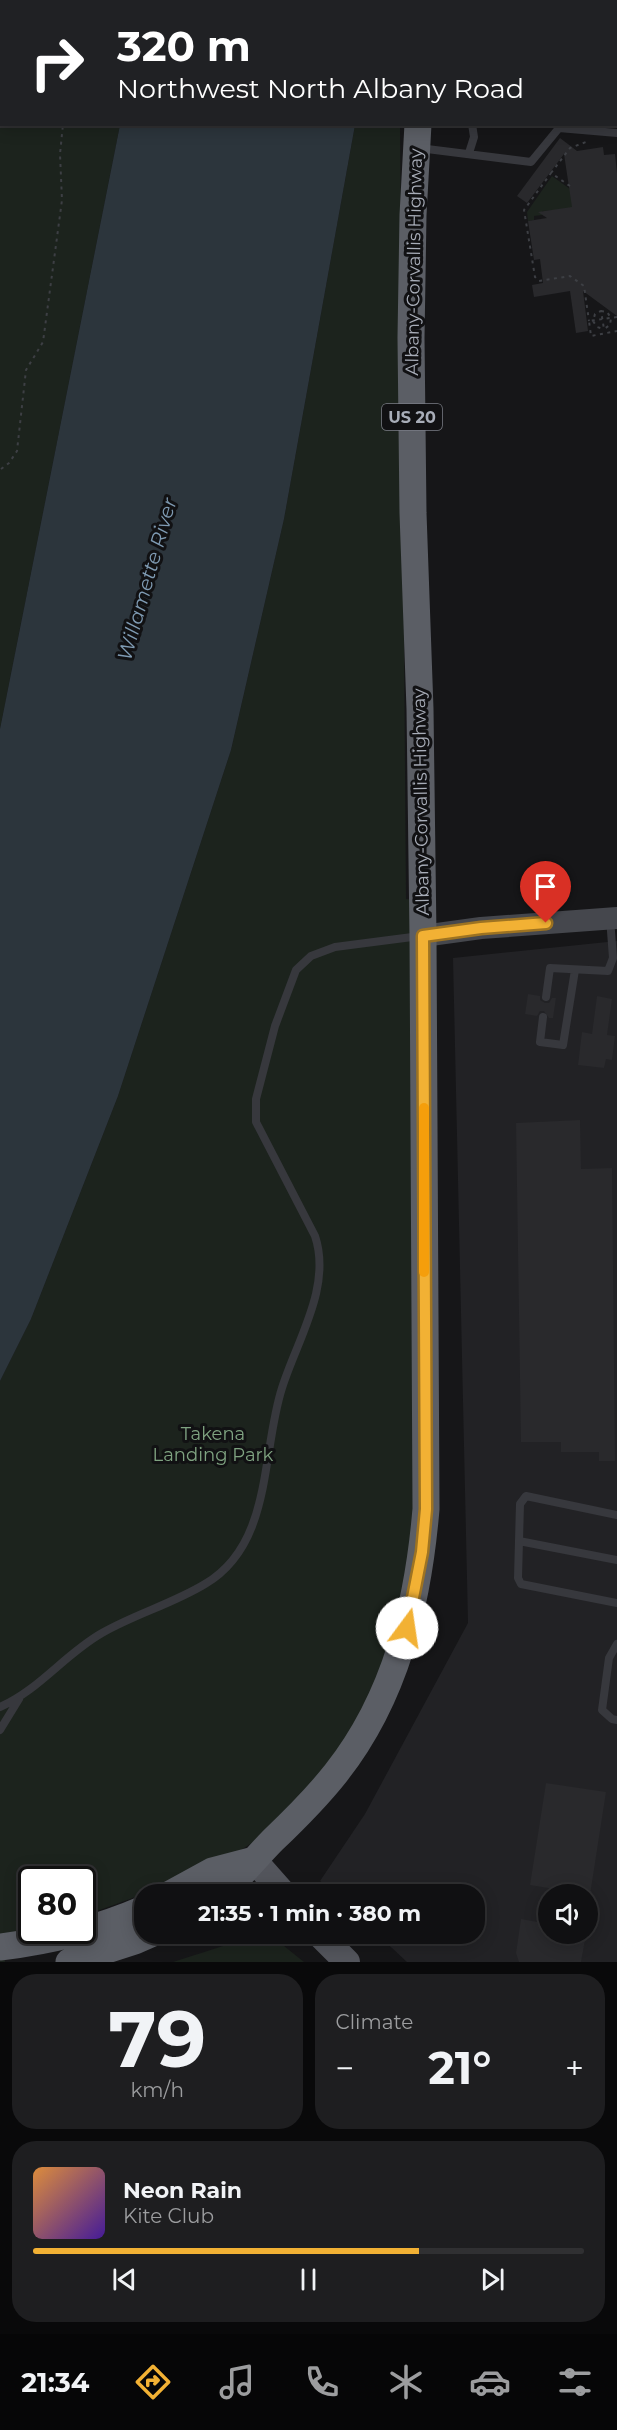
<!DOCTYPE html>
<meta charset="utf-8">
<style>
:root{--surface:#101012;--page:#1e1e20;--text:#f1f3f6;--muted:#9c9d9f;--line:#303032;--accent:#f2b134}
body{margin:0;font-family:Montserrat,sans-serif;background:var(--page);color:var(--text);height:100vh;display:flex;flex-direction:column;font-size:22px;white-space:nowrap}
*{box-sizing:border-box;margin:0}
p{font-size:20px;color:var(--muted)}
.icon{flex:none;width:33px;height:33px;fill:none;stroke:currentColor;stroke-width:2;stroke-linecap:round;stroke-linejoin:round}
.map{position:relative;height:1962px;overflow:hidden}
.drawer{display:flex;flex-direction:column;gap:12px;padding:12px;background:#09090a;flex:1}
.drawer>*{flex:none}
.hud{position:absolute;left:0px;top:0px;width:618px;height:126px;box-shadow:0 3px 15px #0003,0 0 0 2px var(--line);background:#202124;color:#fff;overflow:hidden}
.controls{position:absolute;left:538px;top:1884px;display:grid;gap:12px}
.controls a{display:grid;place-items:center;width:60px;height:60px;border-radius:50%;background:var(--surface);box-shadow:0 3px 15px #0003,0 0 0 2px var(--line);font-size:30px}
.speed{position:absolute;left:18px;top:1866px;display:flex;gap:12px;font-size:30px;font-weight:700;text-align:center}
.speed>*{display:grid;place-content:center;width:78px;height:78px;border-radius:50%;background:var(--surface);box-shadow:0 3px 15px #0003,0 0 0 2px var(--line);line-height:1}
.speed .limit{border:3px solid #111;border-radius:9px;background:#fff;color:#111}
.pin{position:absolute;display:grid;place-items:center;width:51px;height:51px;color:#fff;margin:-62px -26px;border-radius:50% 50% 50% 0;rotate:-45deg;box-shadow:0 0 6px #0007}
.pin .icon{rotate:45deg}
.me{position:absolute;width:66px;margin:-33px;rotate:14deg;stroke-linejoin:round;filter:drop-shadow(0 0 4px #0008)}
.turn{display:flex;align-items:center;gap:21px;height:126px;padding:0 18px;font-size:27px}
.turn .icon{width:78px;height:78px;stroke-width:2.5}
.turn b{display:block;font-size:42px;line-height:51px}
.big{font-size:45px;font-weight:700;line-height:1.1}
.drawer .card{flex:1;display:flex;flex-direction:column;justify-content:center;gap:9px;min-width:0;padding:0 21px;border-radius:24px;background:var(--page)}
.drawer .dial{align-items:center;gap:0}
.dial b{font-size:78px;line-height:1}
.song{display:flex;align-items:center;gap:18px}
.cover{width:72px;height:72px;border-radius:9px;background:linear-gradient(135deg,hsl(30 70% 55%),hsl(260 70% 35%))}
.played{height:6px;border-radius:3px;background:linear-gradient(90deg,var(--accent) 70%,var(--line) 70%)}
.keys{display:flex;justify-content:space-around;direction:ltr}
.heat{display:flex;justify-content:space-between;align-items:center;font-size:33px;direction:ltr}
.drawer .tiles{flex:1;display:grid;gap:12px;grid-template-columns:1fr 1fr}
.card:last-child{grid-column:span 2}
.trip{position:absolute;left:134px;top:1884px;width:351px;height:60px;border-radius:24px;background:var(--surface);box-shadow:0 3px 15px #0003,0 0 0 2px var(--line);font-weight:700;line-height:60px;text-align:center}
.menu{display:flex;height:96px;justify-content:space-around;align-items:center;background:#060607;color:var(--muted)}
.menu .icon{width:42px;height:42px}
.menu .current{color:var(--accent)}
.menu b{font-size:27px;color:var(--text)}
.map>svg:first-child{display:block}
.built{fill:#222225;fill-rule:evenodd}
.green{fill:#1c231d}
.water{fill:#2c353c}
.building{fill:#29292c}
.lines{fill:none;stroke-linecap:round;stroke-linejoin:round}
.path{stroke:#3d3f44;stroke-width:2;stroke-dasharray:3 4.5;stroke-linecap:butt}
.service{stroke:#37383d;stroke-width:8}
.secondary{stroke:#45474d;stroke-width:22}
.primary{stroke:#53555c;stroke-width:26}
.trunk{stroke:#5b5e65;stroke-width:27}
.route-casing{stroke:#9d7322;stroke-width:15}
.route{stroke:#f2b134;stroke-width:10}
.slow{stroke:#f59e0b;stroke-width:10}
.labels{text-anchor:middle;stroke-width:6;stroke-linejoin:round;paint-order:stroke}
.shield{fill:#111113;stroke:#7b7e86;stroke-width:1.5}
.shield-label{font-size:16px;font-weight:bold;fill:#a8adb8}
.street-label{font-size:18px;fill:#a8adb8;stroke:#111113}
.park-label{font-size:18px;fill:#7fa381;stroke:#111113}
.water-label{font-size:20px;font-style:italic;fill:#7f9bb3;stroke:#111113}
</style>
<div class="map">
<svg width="617" height="1962" viewBox="0 0 617 1962">
<rect width="100%" height="100%" fill="#161618"/>
<!-- built -->
<path class="built" d="M 617,941 L 617,1962 L 407,1962 L 377,1934 L 474,1934 L 474,1894 L 335,1894 L 320,1881 L 365,1814 L 468,1623 L 453,958 ZM 549,1894 L 588,1894 L 588,1934 L 549,1934 Z"/>
<!-- green -->
<path class="green" d="M 0,0 L 144,0 L 2,2 L 2,124 L 120,125 L 0,729 Z
M 355,125 L 400,125 L 406,899 L 423,900 L 426,1509 L 374,1713 L 309,1806 L 210,1870 L 83,1916 L 82,1880 L 32,1880 L 32,1930 L 4,1945 L 5,1962 L 0,1962 L 0,1381 L 31,1319 L 118,1096 L 231,750 L 284,519 Z
M 552,176 L 570,189 L 577,209 L 542,211 L 542,215 L 534,216 L 534,220 L 528,221 L 527,212 Z
M 261,1934 L 269,1934 L 304,1962 L 173,1962 Z"/>
<!-- water -->
<path class="water" d="M 120,125 L 355,125 L 284,519 L 231,750 L 118,1096 L 31,1319 L 0,1381 L 0,729 Z"/>
<!-- building -->
<path class="building" d="M 560,138 L 577,151 L 603,147 L 604,155 L 615,154 L 617,173 L 617,316 L 583,291 L 588,331 L 576,333 L 570,291 L 534,297 L 532,285 L 543,283 L 540,259 L 534,260 L 528,221 L 547,218 L 538,212 L 572,207 L 564,154 L 527,203 L 517,196 Z
M 528,994 L 540,996 L 540,1000 L 545,1003 L 549,1003 L 552,998 L 556,998 L 553,1018 L 549,1018 L 544,1011 L 540,1011 L 537,1016 L 525,1014 Z
M 597,996 L 612,999 L 607,1035 L 615,1036 L 612,1060 L 606,1059 L 604,1068 L 578,1065 L 582,1032 L 592,1034 Z
M 580,1120 L 581,1169 L 612,1168 L 615,1461 L 599,1461 L 599,1452 L 561,1452 L 561,1442 L 521,1442 L 516,1123 Z
M 546,1783 L 606,1792 L 590,1895 L 530,1885 Z
M 521,1919 L 549,1924 L 549,1934 L 586,1934 L 581,1962 L 519,1962 L 516,1953 Z"/>
<g class="lines">
<!-- path -->
<path class="path" d="M 96,2 L 97,0
M 551,173 L 570,148 L 586,142
M 570,186 L 551,173 L 524,210 L 535,277 L 539,281 L 570,276 L 584,286 L 589,321
M 601,311 L 607,312 L 611,318 L 610,325 L 604,329 L 601,311 L 595,314 L 593,321 L 597,327 L 604,329
M 617,317 L 589,321 L 591,336 L 617,331
M 1,469 L 9,463 L 17,451 L 26,370 L 43,342 L 62,200 L 60,154 L 63,124"/>
<!-- service -->
<path class="service" d="M 419,148 L 531,162 L 559,128 L 617,133
M 469,153 L 474,137 L 472,124
M 546,997 L 550,968 L 608,971 L 613,958 L 610,918
M 543,1017 L 540,1042 L 563,1045 L 575,970
M 617,1515 L 526,1496 L 520,1504 L 518,1578 L 521,1584 L 617,1603
M 519,1541 L 617,1560
M 617,1644 L 609,1658 L 602,1710 L 612,1719 L 617,1720
M 0,1707 C 39,1690 65,1654 102,1633 C 135,1614 172,1604 205,1584 C 273,1544 261,1453 282,1388 C 297,1340 332,1287 315,1236 L 256,1122 L 256,1099 L 275,1026 L 296,970 L 311,956 L 335,947 L 420,936
M 0,1730 L 19,1699"/>
<!-- secondary -->
<path class="secondary" d="M 423,936 L 481,928 L 617,918"/>
<!-- primary -->
<path class="primary" d="M 254,1860 L 284,1894
M 319,1934 L 347,1962"/>
<!-- trunk -->
<path class="trunk" d="M 437,2 L 438,0
M 170,1894 L 212,1871 L 254,1860
M 218,1894 C 239,1880 255,1858 273,1840 C 295,1819 317,1797 336,1773 C 396,1697 418,1604 426,1509 L 423,936 L 420,709 L 413,513 L 411,338 L 413,215 L 418,124
M 0,1947 C 50,1941 98,1929 144,1909
M 69,1962 L 135,1941 L 151,1934"/>
</g>
<g class="lines">
<defs>
<path id="route" d="M 407,1628 L 422,1552 L 426,1509 L 423,936 L 481,928 L 546,923"/>
</defs>
<!-- route casing -->
<use href="#route" class="route-casing"/>
<!-- route -->
<use href="#route" class="route"/>
<!-- slow -->
<path class="slow" d="M 424,1108 L 424,1272"/>
</g>
<g class="labels">
<!-- shield labels -->
<rect class="shield" x="382" y="404" width="60" height="26" rx="4.5"/>
<g class="shield-label">
<text x="412" y="423">US 20</text>
</g>
<!-- street labels -->
<g class="street-label">
<text transform="translate(414 262) rotate(-89)" y="6">Albany-Corvallis Highway</text>
<text transform="translate(421 802) rotate(-91)" y="6">Albany-Corvallis Highway</text>
</g>
<!-- park labels -->
<g class="park-label">
<text x="213" y="1440">Takena<tspan x="213" dy="21">Landing Park</tspan></text>
</g>
<!-- water labels -->
<g class="water-label">
<text transform="translate(147 579) rotate(-74)" y="7">Willamette River</text>
</g>
</g>
</svg>
<div class="controls">
<a><svg class="icon" aria-label="sound" viewBox="0 0 24 24"><path d="M4 9h4l5-4v14l-5-4H4zM17 9q2 3 0 6"/></svg></a>
</div>
<div class="speed"><div class="limit">80</div></div>
<div class="pin" style="left:546px;top:923px;background:#d93025"><svg class="icon" aria-label="arrive" viewBox="0 0 24 24"><path d="M6 21V4h12l-3 4 3 4H6"/></svg></div>
<svg class="me" style="left:407px;top:1628px" viewBox="-20 -20 40 40"><circle r="19" fill="#fff"/><path d="M0-13L10 11 0 6-10 11z" fill="#f2b134"/></svg>
<div class="trip">21:35 · 1 min · 380 m</div>
<div class="hud">
<div class="turn"><svg class="icon" aria-label="right" viewBox="0 0 24 24"><path d="M7 20v-9h11M14 6l5 5-5 5"/></svg><div><b>320 m</b>Northwest North Albany Road</div></div>
</div>
</div>
<section class="drawer">
<div class="tiles">
<div class="card dial"><b>79</b><p>km/h</p></div>
<div class="card"><p>Climate</p>
<div class="heat"><a>−</a><b class="big">21°</b><a>+</a></div>
</div>
<div class="card">
<div class="song"><i class="cover"></i><div><b>Neon Rain</b><p>Kite Club</p></div></div>
<div class="played"></div>
<div class="keys"><svg class="icon" aria-label="previous" viewBox="0 0 24 24"><path d="M18 5L8 12l10 7zM5 5v14"/></svg><svg class="icon" aria-label="pause" viewBox="0 0 24 24"><path d="M8 5v14M16 5v14"/></svg><svg class="icon" aria-label="next" viewBox="0 0 24 24"><path d="M6 5l10 7-10 7zM19 5v14"/></svg></div>
</div>
</div>
</section>
<nav class="menu">
<b>21:34</b>
<svg class="icon current" aria-label="directions" viewBox="0 0 24 24"><path d="M12 3l9 9-9 9-9-9zM9 14v-3h6M13 9l2 2-2 2"/></svg>
<svg class="icon" aria-label="music" viewBox="0 0 24 24"><path d="M9 18V5l10-2v13"/><circle cx="6" cy="18" r="3"/><circle cx="16" cy="16" r="3"/></svg>
<svg class="icon" aria-label="phone" viewBox="0 0 24 24"><path d="M5 4h4l2 5-3 2q2 4 5 5l2-3 5 2v4C11 20 4 13 5 4z"/></svg>
<svg class="icon" aria-label="climate" viewBox="0 0 24 24"><path d="M12 3v18M4 7l16 10M4 17L20 7"/></svg>
<svg class="icon" aria-label="car" viewBox="0 0 24 24"><path d="M5 17H2v-5l4-1 3-4h7l3 4 3 1v5h-3M9 17h6M6 11h13"/><circle cx="7" cy="17" r="2"/><circle cx="17" cy="17" r="2"/></svg>
<svg class="icon" aria-label="filters" viewBox="0 0 24 24"><path d="M4 7h16M4 17h16"/><circle cx="9" cy="7" r="2"/><circle cx="15" cy="17" r="2"/></svg>
</nav>
